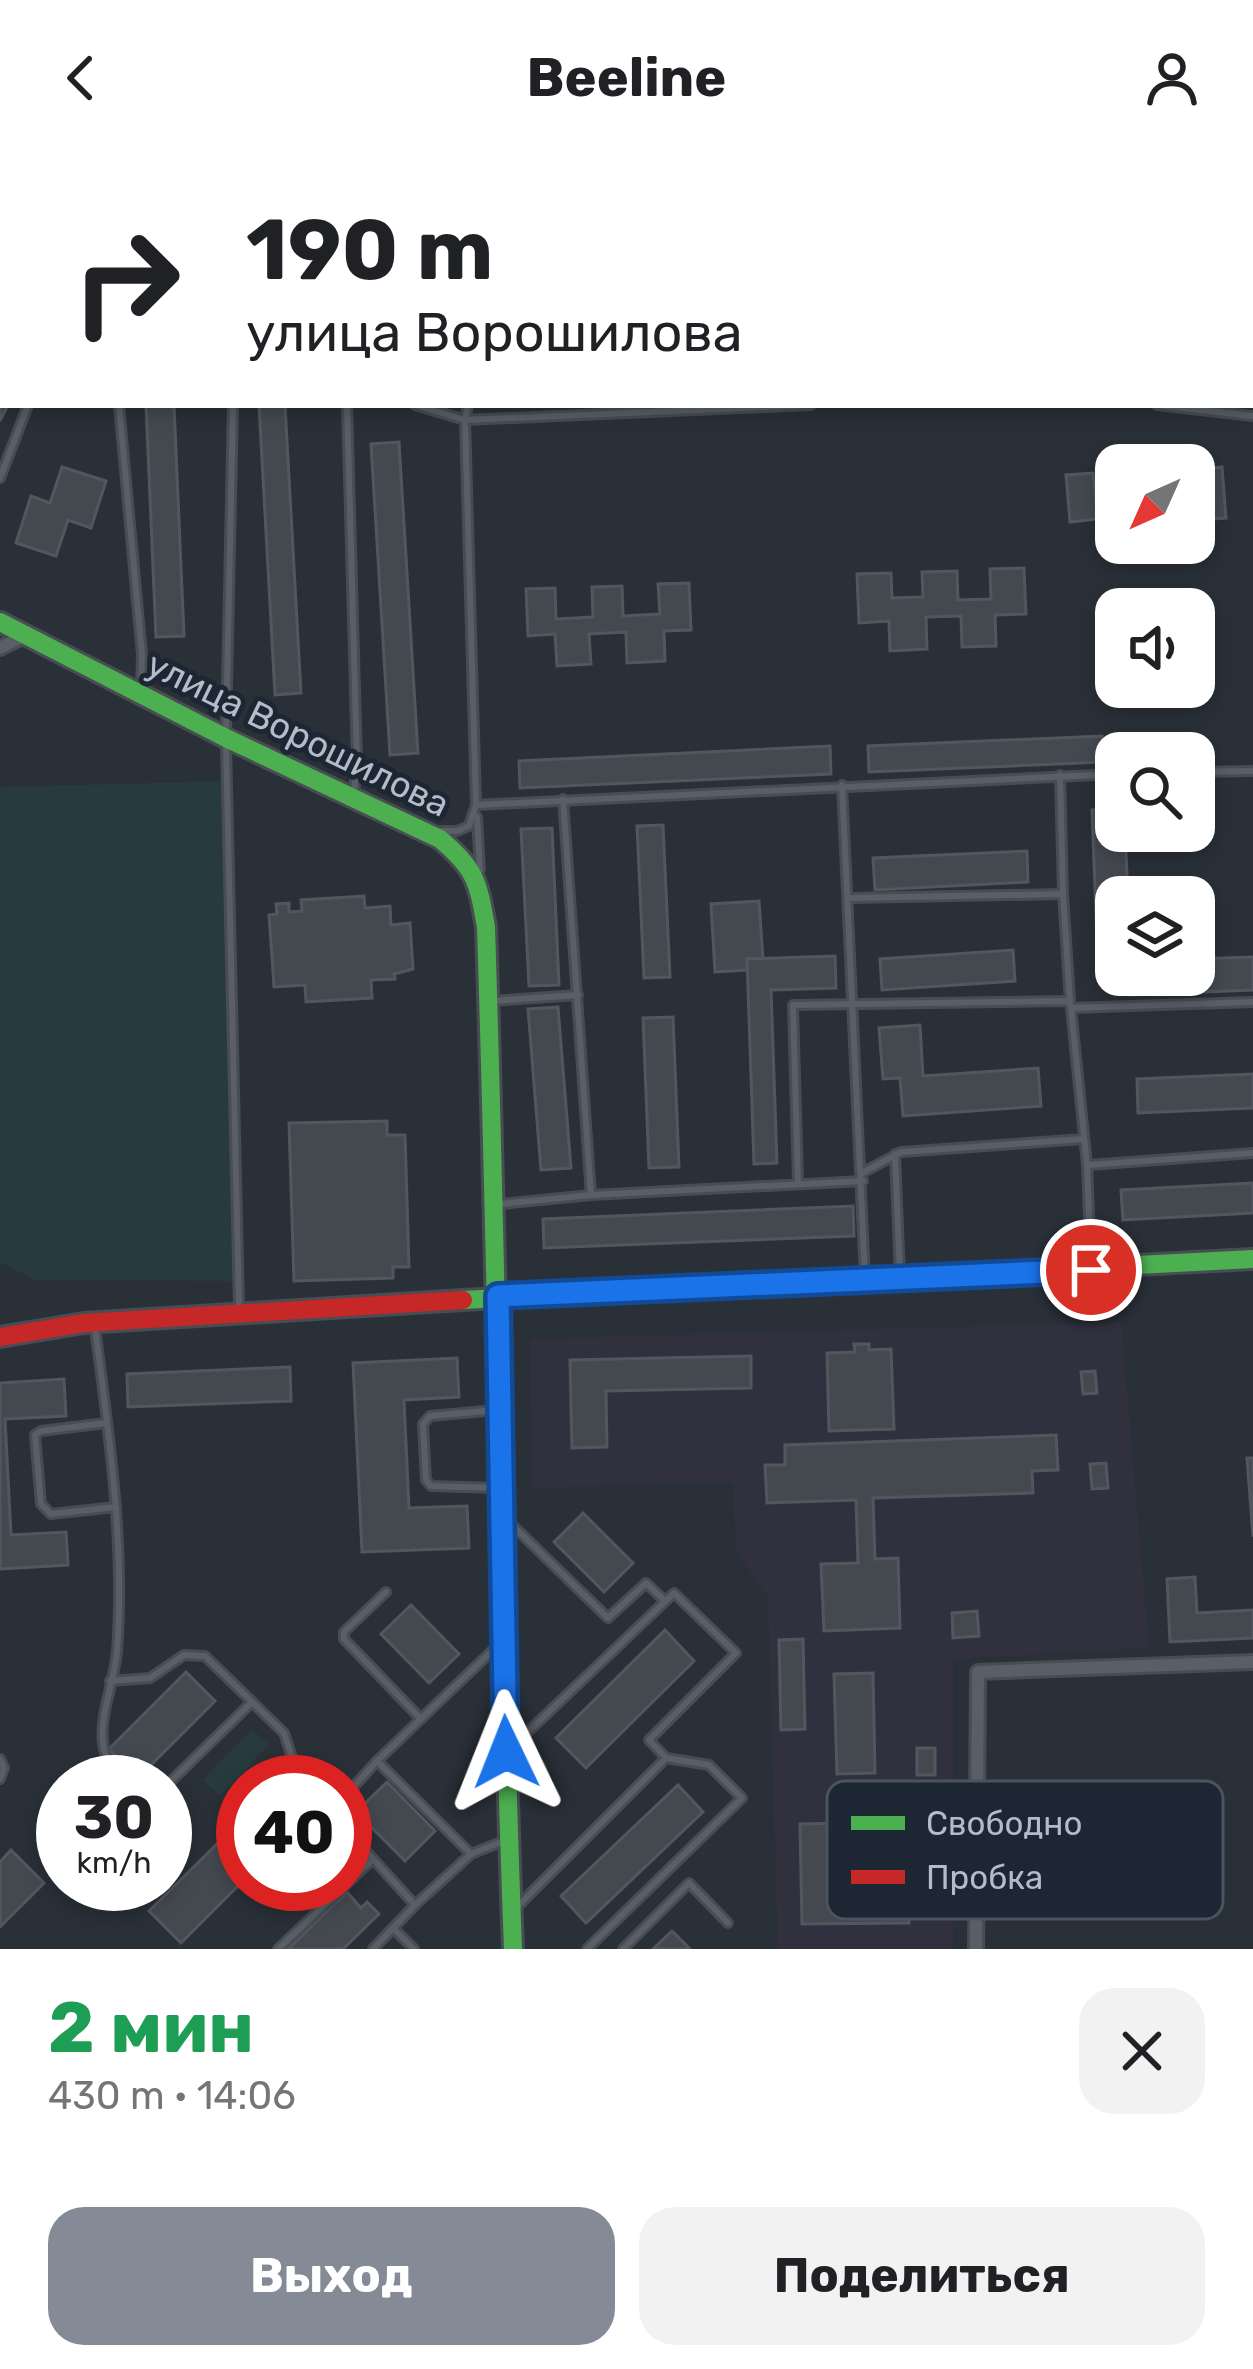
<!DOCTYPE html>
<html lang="ru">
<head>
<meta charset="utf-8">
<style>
  :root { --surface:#fff; --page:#f2f2f2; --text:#202124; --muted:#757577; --accent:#848b96 }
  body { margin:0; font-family:Rubik,sans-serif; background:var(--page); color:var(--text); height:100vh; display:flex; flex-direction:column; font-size:45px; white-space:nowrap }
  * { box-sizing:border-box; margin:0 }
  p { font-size:39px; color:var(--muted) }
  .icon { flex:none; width:66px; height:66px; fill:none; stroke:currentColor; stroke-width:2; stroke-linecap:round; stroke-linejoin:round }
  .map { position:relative; height:1793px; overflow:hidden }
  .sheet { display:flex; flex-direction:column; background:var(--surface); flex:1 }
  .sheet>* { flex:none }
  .guide { position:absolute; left:0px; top:0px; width:1254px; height:252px; box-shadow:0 6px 18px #0003; background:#fff; color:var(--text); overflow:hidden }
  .needle { width:78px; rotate:225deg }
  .controls { position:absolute; left:1095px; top:288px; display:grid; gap:24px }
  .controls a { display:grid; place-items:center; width:120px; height:120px; border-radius:24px; background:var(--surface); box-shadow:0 6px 18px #0003; font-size:60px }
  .speed { position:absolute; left:36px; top:1599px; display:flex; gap:24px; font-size:60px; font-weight:700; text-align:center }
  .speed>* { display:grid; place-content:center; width:156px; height:156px; border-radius:50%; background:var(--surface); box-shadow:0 6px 18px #0003; line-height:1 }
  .speed small { font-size:30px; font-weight:400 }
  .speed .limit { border:18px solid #d22; background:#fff; color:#111 }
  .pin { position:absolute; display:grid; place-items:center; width:102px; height:102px; color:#fff; margin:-51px; border:6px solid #fff; border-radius:50%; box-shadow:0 3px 12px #0007 }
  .me { position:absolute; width:132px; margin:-66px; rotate:358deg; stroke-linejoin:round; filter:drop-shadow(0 0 9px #0008) }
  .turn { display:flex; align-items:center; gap:42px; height:252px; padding:0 48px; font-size:54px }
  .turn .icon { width:156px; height:156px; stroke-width:2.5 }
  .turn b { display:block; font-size:84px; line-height:102px }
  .round { display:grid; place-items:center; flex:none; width:126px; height:126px; border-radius:36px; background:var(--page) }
  .overview { display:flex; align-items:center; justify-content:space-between; height:204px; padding:0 48px }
  h1 { font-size:72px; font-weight:700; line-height:90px; color:#1e9e55 }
  .button { display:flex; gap:24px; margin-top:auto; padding:24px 48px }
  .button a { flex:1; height:138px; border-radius:36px; background:var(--accent); color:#fff; font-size:48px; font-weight:700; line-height:138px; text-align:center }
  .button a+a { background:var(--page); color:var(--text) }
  header { display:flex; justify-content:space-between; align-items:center; height:156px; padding:0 48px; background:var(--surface); font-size:54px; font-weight:700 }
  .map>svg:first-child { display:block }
  .medical { fill:#31303e }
  .green { fill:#273a3e }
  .building { fill:#444950; stroke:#52575f; stroke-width:3 }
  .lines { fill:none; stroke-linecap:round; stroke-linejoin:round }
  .lane-casing { stroke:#484c53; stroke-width:12 }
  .street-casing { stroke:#484c53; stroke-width:18 }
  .fast-casing { stroke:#484c53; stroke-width:24 }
  .jam-casing { stroke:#484c53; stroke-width:24 }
  .lane { stroke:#5a5e66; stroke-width:6 }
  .street { stroke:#5a5e66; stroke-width:12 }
  .fast { stroke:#4caf50; stroke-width:18 }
  .jam { stroke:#c62828; stroke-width:18 }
  .route-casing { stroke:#114b97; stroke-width:30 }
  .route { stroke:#1a73e8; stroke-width:21 }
  .labels { text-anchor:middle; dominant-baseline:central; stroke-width:10; stroke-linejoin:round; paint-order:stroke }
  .street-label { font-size:36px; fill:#b4bcc9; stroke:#1d2633 }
  .key { fill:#1d2633; stroke:#4a5360; stroke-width:3 }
  .key-label { font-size:33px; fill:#b4bcc9 }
</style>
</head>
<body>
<header><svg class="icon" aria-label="back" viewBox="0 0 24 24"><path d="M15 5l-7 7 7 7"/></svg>Beeline<svg class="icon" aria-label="person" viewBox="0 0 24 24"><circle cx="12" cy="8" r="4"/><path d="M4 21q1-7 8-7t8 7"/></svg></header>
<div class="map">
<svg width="1253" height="1793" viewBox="0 0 1253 1793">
  <rect width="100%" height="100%" fill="#2a3038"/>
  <polygon class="medical" points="1121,1166 1149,1492 953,1503 953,1793 778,1793 768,1442 736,1395 733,1326 532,1332 530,1183"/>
  <g class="green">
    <polygon points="231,625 244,1125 36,1124 0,1106 0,631"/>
    <polygon points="252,1573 269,1589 220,1640 203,1624"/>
  </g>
  <g class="building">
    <polygon points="1001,0 1067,0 1073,3 1007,3"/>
    <polygon points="0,73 3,249 8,249 0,265"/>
    <polygon points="146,249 174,249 184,480 156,481"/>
    <polygon points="259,249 285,249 301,537 275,539"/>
    <polygon points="399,286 418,597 390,599 371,288"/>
    <polygon points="62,311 106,325 91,372 68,364 56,400 16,387 31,340 50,347"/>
    <polygon points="1222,311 1226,362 1200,364 1203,390 1168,393 1168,387 1194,387 1194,314"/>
    <polygon points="1093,317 1096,344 1116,342 1116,387 1131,387 1132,392 1100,395 1097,363 1070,366 1066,319"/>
    <polygon points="1024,412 1026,458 995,459 996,490 962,491 961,460 926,461 927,493 890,495 889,465 859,467 857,418 891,417 892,442 923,441 922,416 957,415 958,444 991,443 990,413"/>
    <polygon points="689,427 691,474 664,475 665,505 627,507 626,476 589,478 591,508 557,510 555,478 528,480 526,433 555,432 556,463 593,461 592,431 622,430 623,460 660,458 658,428"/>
    <polygon points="1102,580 1103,606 869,616 868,590"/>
    <polygon points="830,590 831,618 520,632 519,605"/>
    <polygon points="1116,653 1116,675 1125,675 1128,741 1116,741 1116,810 1098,811 1092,654"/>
    <polygon points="663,669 670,821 644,822 637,670"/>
    <polygon points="552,672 559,829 529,830 521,673"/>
    <polygon points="1027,695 1028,726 875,734 873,702"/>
    <polygon points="364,740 365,752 390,750 391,769 410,767 413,813 394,818 395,823 371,824 372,842 306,846 305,829 274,831 269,759 277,758 276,748 289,747 289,756 302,755 301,744"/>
    <polygon points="759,745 763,803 747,803 747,814 715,816 711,748"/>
    <polygon points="1013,794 1015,825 882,834 880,803"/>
    <polygon points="835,800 836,832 771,834 777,1007 754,1008 747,803"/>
    <polygon points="1253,801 1253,834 1131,839 1131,819 1194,819 1194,803"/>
    <polygon points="558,851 571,1012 541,1014 528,853"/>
    <polygon points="673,861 679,1011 649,1012 643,862"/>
    <polygon points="920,869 923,920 1038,912 1041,950 903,960 900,922 883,923 879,872"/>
    <polygon points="1253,918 1253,952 1138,957 1137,923"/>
    <polygon points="387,965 387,979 405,979 409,1111 393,1111 393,1122 294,1125 289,967"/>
    <polygon points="1253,1027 1253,1057 1123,1064 1121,1034"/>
    <polygon points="853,1050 854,1080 544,1092 543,1063"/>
    <polygon points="854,1188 869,1188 869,1194 891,1193 894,1273 829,1275 827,1197 855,1196"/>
    <polygon points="751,1200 751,1232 606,1235 607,1291 572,1292 570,1204"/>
    <polygon points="457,1202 459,1241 404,1244 409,1352 467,1350 469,1392 362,1396 353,1207"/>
    <polygon points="290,1211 291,1245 128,1251 127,1218"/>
    <polygon points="1095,1215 1097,1237 1083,1238 1081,1216"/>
    <polygon points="64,1223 66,1260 5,1263 11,1379 66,1376 68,1409 0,1413 0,1227"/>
    <polygon points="1056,1279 1058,1314 1032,1315 1033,1337 873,1342 875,1403 898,1402 900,1472 824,1475 821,1408 858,1407 856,1344 767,1347 765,1309 785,1309 785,1289"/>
    <polygon points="1247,1302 1253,1302 1253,1381"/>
    <polygon points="1106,1307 1108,1332 1092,1333 1090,1308"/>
    <polygon points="583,1357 633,1407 604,1436 554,1386"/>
    <polygon points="1195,1421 1197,1457 1253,1454 1253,1482 1170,1486 1167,1423"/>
    <polygon points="411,1449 459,1498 429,1527 381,1478"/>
    <polygon points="977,1455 979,1480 953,1482 952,1457"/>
    <polygon points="665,1474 694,1505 586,1612 556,1582"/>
    <polygon points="803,1483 805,1573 781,1574 779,1484"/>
    <polygon points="186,1516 215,1545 138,1622 109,1593"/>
    <polygon points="873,1517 875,1617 837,1618 834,1518"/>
    <rect x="917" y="1592" width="18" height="27"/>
    <polygon points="387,1626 435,1675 405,1705 356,1656"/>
    <polygon points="678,1629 703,1656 586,1767 561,1740"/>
    <polygon points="891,1666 892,1683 861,1683 861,1711 908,1711 909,1767 802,1768 800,1668"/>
    <polygon points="228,1677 243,1692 243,1725 181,1787 149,1755"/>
    <polygon points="11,1694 44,1727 0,1771 0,1706"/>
    <polygon points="347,1736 361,1752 367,1746 379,1758 343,1793 288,1793"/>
    <polygon points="672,1775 690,1793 653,1793"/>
  </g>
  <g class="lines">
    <defs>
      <g id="lane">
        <polyline points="478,0 478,3"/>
        <polyline points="590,0 590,3"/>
        <polyline points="674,0 674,3"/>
        <polyline points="875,0 875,3"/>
        <polyline points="976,0 981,3"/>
        <polyline points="1168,0 1174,3"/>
        <polyline points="1251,26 1253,26"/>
        <polyline points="1251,189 1253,203"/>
        <polyline points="119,249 142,499 141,535"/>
        <polyline points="347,249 357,606 354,636"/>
        <polyline points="415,249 465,264 476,648"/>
        <polyline points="468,249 465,264 811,249"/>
        <polyline points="1157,249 1253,260"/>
        <polyline points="0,322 28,249"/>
        <polyline points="226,575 233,249"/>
        <polyline points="226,589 239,1151"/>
        <polyline points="1194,616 1253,615"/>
        <polyline points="1060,619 1063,738"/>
        <polyline points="842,629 865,1122"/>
        <polyline points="563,643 591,1039"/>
        <polyline points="477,661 480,714"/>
        <polyline points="441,675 457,675 469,670 476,649 1116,618"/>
        <polyline points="850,742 1063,738 1070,845"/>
        <polyline points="491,845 578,839"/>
        <polyline points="1071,852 1087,1009 1091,1110"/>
        <polyline points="895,998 900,1120"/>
        <polyline points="1089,1009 1253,997"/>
        <polyline points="862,1017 901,996 1084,983"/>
        <polyline points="798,1026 793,849 1070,845 1071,852 1253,846"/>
        <polyline points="501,1048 591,1039 863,1025"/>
        <path d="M95,1172C109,1278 125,1388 117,1495C113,1542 83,1587 123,1626"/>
        <polyline points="496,1254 430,1260 423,1268 426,1324 431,1330 497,1332"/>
        <polyline points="106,1267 41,1275 35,1279 41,1348 51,1358 116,1351"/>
        <polyline points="507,1364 608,1462 646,1427 665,1445"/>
        <polyline points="386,1436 344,1476 344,1483 420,1562"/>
        <polyline points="110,1525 150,1522 184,1499 205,1500 284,1577 300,1626"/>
        <polyline points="512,1591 674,1437 736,1497 649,1584 666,1602"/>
        <polyline points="0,1603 4,1612 0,1623"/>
        <polyline points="377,1605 496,1491"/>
        <polyline points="165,1631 252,1546"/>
        <polyline points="345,1640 377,1605 471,1698"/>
        <polyline points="345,1672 415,1749 471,1698 506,1684"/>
        <polyline points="516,1752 666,1602 709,1609 742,1642 587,1793"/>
        <polyline points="393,1772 414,1793"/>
        <polyline points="278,1793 371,1705"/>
        <polyline points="373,1793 415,1749"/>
        <polyline points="623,1793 689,1727 728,1767"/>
      </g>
      <g id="street">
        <polyline points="0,492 26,479"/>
        <polyline points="976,1793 978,1516 1253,1506"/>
      </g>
      <g id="fast">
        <path d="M0,466L226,582L440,683C476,713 478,726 486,771C497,1112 500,1452 513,1793"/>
        <polyline points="463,1144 1253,1103"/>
      </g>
      <polyline id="jam" points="0,1181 84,1167 463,1144"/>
    </defs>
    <use href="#lane" class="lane-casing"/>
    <use href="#street" class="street-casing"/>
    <use href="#fast" class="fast-casing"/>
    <use href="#jam" class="jam-casing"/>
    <use href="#lane" class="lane"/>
    <use href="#street" class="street"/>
    <use href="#fast" class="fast"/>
    <use href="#jam" class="jam"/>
  </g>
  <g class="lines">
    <defs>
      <polyline id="route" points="506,1596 498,1140 1091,1114"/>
    </defs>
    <use href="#route" class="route-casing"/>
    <use href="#route" class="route"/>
  </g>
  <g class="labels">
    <g class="street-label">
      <text transform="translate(298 578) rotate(26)">улица Ворошилова</text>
    </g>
  </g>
  <rect x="827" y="1625" width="396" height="138" rx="18" class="key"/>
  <rect x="851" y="1660" width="54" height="14" fill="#4caf50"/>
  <rect x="851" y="1714" width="54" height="14" fill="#c62828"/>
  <g class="key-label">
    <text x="926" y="1679">Свободно</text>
    <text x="926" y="1733">Пробка</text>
  </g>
</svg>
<div class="controls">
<a><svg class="needle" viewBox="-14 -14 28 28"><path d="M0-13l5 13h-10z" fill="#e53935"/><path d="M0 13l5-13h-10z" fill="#757577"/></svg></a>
<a><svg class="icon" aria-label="sound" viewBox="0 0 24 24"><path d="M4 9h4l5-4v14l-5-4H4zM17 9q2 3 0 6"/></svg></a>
<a><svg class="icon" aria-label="search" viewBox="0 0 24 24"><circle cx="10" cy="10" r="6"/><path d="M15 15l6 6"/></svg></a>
<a><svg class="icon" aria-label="layers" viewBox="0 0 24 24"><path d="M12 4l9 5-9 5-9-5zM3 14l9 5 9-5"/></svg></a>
</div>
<div class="speed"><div>30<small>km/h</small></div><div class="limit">40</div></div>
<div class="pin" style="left:1091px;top:1114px;background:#d93025"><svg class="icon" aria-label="arrive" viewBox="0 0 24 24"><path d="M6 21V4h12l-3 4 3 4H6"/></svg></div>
<svg class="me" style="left:506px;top:1596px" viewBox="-20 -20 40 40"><path d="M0-17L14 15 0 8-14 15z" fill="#1a73e8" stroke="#fff" stroke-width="4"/></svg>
<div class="guide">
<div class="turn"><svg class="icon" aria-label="right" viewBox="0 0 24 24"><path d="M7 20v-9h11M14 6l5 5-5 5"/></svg><div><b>190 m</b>улица Ворошилова</div></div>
</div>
</div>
<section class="sheet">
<div class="overview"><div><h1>2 мин</h1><p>430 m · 14:06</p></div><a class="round"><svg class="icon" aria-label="close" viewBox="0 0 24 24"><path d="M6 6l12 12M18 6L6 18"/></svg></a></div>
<div class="button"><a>Выход</a><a>Поделиться</a></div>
</section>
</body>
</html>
